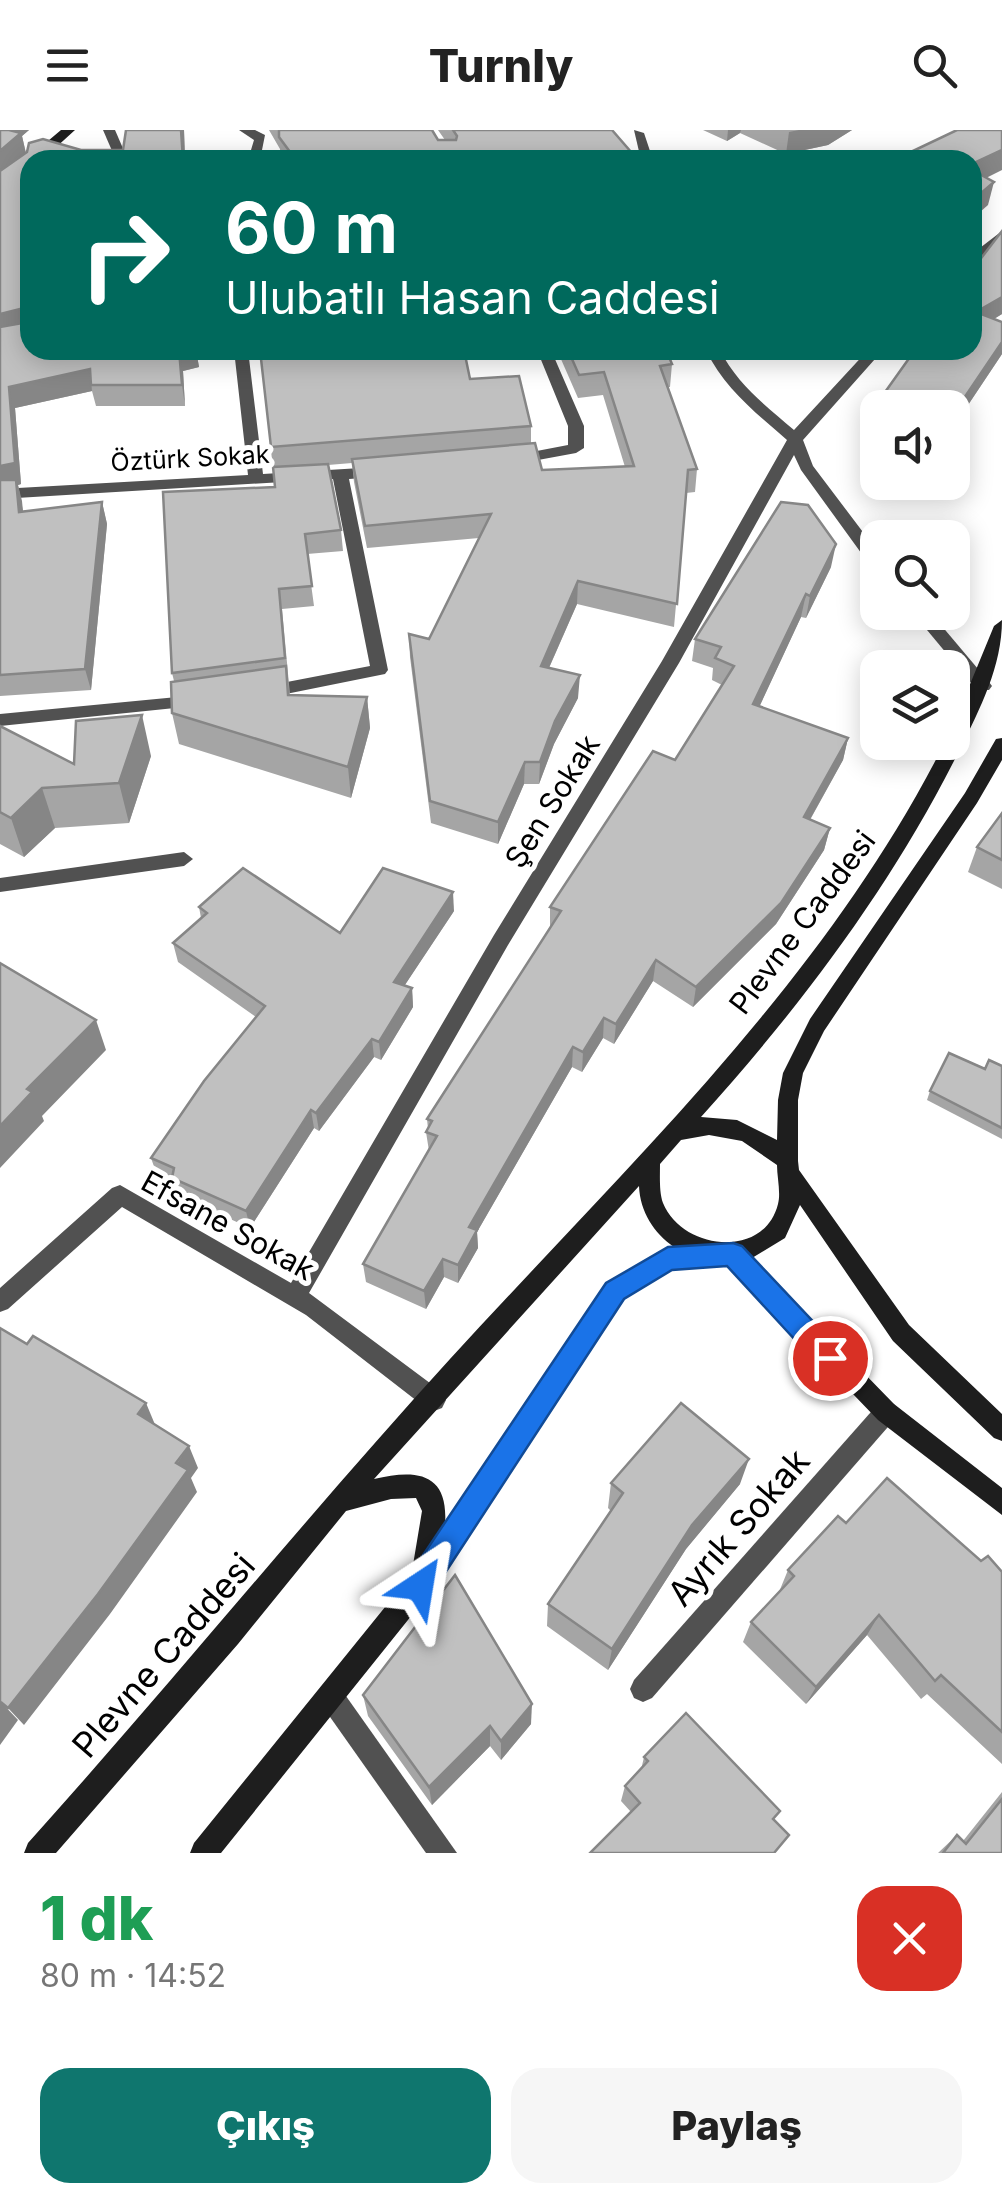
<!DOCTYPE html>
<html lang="tr">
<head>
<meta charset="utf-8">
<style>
  :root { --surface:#fff; --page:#f6f6f6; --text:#222; --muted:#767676; --accent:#0f766e }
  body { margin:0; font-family:Inter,sans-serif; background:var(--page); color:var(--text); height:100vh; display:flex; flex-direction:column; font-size:38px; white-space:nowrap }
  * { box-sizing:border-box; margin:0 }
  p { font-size:32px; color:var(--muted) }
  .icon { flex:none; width:55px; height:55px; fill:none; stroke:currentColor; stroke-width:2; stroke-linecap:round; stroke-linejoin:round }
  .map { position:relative; height:1723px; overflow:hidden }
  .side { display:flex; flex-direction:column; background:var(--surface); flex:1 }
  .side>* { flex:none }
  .hud { position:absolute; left:20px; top:20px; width:962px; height:210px; border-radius:30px; box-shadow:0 5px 25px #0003; background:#00695c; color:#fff; overflow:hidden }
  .controls { position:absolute; left:860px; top:260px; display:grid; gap:20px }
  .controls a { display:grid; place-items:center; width:110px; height:110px; border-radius:20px; background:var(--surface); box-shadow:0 5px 25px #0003; font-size:50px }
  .pin { position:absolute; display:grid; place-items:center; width:85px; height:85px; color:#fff; margin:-42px; border:5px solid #fff; border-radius:50%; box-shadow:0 2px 10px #0007 }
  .me { position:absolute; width:110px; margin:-55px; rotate:33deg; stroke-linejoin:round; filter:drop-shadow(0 0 8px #0008) }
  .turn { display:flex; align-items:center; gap:35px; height:210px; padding:0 40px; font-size:45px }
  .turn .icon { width:130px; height:130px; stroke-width:2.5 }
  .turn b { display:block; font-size:70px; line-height:85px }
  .round { display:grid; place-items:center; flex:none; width:105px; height:105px; border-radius:30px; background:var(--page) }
  .headline { display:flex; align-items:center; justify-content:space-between; height:170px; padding:0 40px }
  h1 { font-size:60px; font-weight:800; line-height:75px; color:#1e9e55 }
  .cta { display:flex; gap:20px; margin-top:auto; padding:20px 40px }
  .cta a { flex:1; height:115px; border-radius:30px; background:var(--accent); color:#fff; font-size:40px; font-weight:800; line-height:115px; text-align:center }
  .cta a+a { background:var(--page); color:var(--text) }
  header { display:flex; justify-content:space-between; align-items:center; height:130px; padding:0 40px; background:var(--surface); font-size:45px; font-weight:800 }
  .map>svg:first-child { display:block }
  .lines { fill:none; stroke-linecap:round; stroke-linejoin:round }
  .street { fill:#515151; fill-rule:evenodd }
  .secondary { fill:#1e1e1e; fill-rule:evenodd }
  .wall { fill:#a5a5a5 }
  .shaded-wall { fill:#868686 }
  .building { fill:#c0c0c0; stroke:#868686; stroke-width:2.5 }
  .route { fill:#1a73e8; stroke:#114b97; stroke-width:2.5 }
  .labels { text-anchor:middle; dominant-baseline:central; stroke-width:10; stroke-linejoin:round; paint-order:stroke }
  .far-street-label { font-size:25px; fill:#000; stroke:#fff }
  .street-label { font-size:30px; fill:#000; stroke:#fff }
  .near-street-label { font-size:35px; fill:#000; stroke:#fff }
</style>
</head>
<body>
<header><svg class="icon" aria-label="menu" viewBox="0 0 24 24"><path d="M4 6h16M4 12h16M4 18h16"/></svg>Turnly<svg class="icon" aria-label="search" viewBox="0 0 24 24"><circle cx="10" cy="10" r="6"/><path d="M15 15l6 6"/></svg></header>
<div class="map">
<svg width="1002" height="1723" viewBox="0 0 1002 1723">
  <rect width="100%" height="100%" fill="#fff"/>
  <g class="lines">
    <g class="street">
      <polygon points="103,0 115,0 128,30 116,30"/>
      <polygon points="239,0 255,0 265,5 260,30 248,30 254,10"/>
      <polygon points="634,0 644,3 653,30 641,30"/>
      <polygon points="1002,101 1002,112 972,136 972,124"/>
      <polygon points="234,220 248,220 263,344 377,337 385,342 377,347 349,349 388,540 385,544 261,569 252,563 261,557 370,536 333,349 0,369 0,359 248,345"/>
      <polygon points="537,220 551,220 584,296 584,318 576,323 511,335 506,333 506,327 568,315 568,296"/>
      <path d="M706,220H720C737,254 766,276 794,300L868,220H883L803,310L813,336L878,422V439L872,438L801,340L794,325L679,533L508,815L309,1163L442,1262L446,1270L442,1278L434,1281L426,1278L306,1185L122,1077L8,1179L0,1182V1158L112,1058L120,1055L291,1153L494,805L662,531L787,310C756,283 724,258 706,220Z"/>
      <polygon points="912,482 930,482 989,552 992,556 989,560 977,560"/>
      <polygon points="198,565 204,567 207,571 204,575 0,596 0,584"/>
      <polygon points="184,722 193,729 184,736 0,762 0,748"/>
      <polygon points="886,1271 894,1274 898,1282 894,1290 652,1568 643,1572 634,1568 630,1559 634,1550 878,1274"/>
      <polygon points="332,1555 341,1559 457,1723 426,1723 323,1577 319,1568 323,1559"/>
    </g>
    <g class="secondary">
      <polygon points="61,0 75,0 42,30 30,30 29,33 29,27"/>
      <path d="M1002,490C1002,536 980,579 960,619C893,754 802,875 701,987L737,990L777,1010L778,970L783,943L810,889L965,663L996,609L1002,608V630L977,673L824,901L803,943L798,970V1031L799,1040L909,1195L1002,1284V1311L994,1308L893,1211L800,1075L785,1108L752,1128L894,1274L1002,1358V1385L878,1290L727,1133C678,1131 663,1143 623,1168L428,1465L221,1723H190L194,1713L415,1440L413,1435L422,1381L416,1368L391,1369L346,1381L238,1514L56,1723H24L28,1713C171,1554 306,1387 450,1229C628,1034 825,851 945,612H952V598L994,496ZM709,1005L742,1011L777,1035C777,1047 781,1063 778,1074C764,1130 682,1120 663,1073C659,1062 660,1046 660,1034L681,1010ZM639,1056C640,1082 654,1103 674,1117L660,1121L607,1154L445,1395C449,1342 416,1339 374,1349Z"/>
    </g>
  </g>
  <g class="wall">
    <polygon points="0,0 29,0 22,6 26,23 81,20 123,20 126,0 184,0 185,30 30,30 30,220 196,220 199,237 183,241 185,276 96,276 92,261 15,278 21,354 18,355 23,381 102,372 107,394 91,560 0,566"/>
    <polygon points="269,0 432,0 438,10 445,10 438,0 612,0 638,30 281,30 280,19"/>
    <polygon points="703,0 852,0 828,15 786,24 740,3 727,11"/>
    <polygon points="1002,101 1002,184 994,189 1002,192 1002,224 952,299 952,278 878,278 878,294 874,293 878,272"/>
    <polygon points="260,220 470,249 531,296 531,314 542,340 625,337 603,265 578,268 557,220 666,220 672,234 670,257 668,257 697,339 695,362 686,363 674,497 577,474 549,538 578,568 554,614 539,654 524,654 498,714 431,693 410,527 409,504 429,509 479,408 367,418 354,352 352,333 328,335 341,400 343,421 307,424 314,476 282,479 290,565 367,567 370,598 351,668 179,614 172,583 174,551 172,543 275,357"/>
    <polygon points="831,437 806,488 801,487 759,577 848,608 843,630 810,690 830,698 824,720 776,794 693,877 653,851 614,914 603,908 582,942 572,937 477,1102 478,1118 458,1153 444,1147 426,1179 366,1152 363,1134 429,1021 426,1002 428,999 427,989 550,798 550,777 675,630 722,555 712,550 713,538 692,531 695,509"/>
    <polygon points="0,596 74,634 151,626 129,693 55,698 24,727 0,714"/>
    <polygon points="1002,683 1002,759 968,742 977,717"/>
    <polygon points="199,777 340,803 454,781 404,856 412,858 413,877 381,930 374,927 319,1001 314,998 250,1098 177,1065 173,1053 157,1045 151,1028 256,887 178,832 173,813 201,788"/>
    <polygon points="1002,936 1002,1009 927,970 930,961 985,939"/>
    <polygon points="611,1353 740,1354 686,1419 608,1540 547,1496 548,1474 611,1381 608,1378"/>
    <polygon points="846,1393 981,1431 1002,1442 1002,1634 927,1564 921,1569 867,1505 806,1574 743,1512 751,1492 779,1462 788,1440"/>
    <polygon points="363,1565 531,1594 501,1630 490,1616 432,1675 368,1586"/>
    <polygon points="644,1627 780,1681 631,1682 621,1671 625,1656 641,1640"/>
    <polygon points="1002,1662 1002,1723 938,1723 957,1705 963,1711"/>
  </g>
  <g class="shaded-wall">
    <polygon points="2,0 29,0 22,6 26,24 0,46 0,21"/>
    <polygon points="181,0 184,0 185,30 183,30"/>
    <polygon points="728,0 741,0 740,3 727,11"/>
    <polygon points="799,0 852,0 828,15 786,24 789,2"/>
    <polygon points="1002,20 1002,40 972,55 972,34"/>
    <polygon points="994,52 988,75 972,89 972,71"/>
    <polygon points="1002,167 1002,184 972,202 976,182"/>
    <polygon points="24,178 29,199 0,207 0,184"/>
    <polygon points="1002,212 1002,224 952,299 952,286"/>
    <polygon points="179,220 196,220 199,237 183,241 185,276 182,255"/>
    <polygon points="90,239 92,261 15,278 21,354 18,355 22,371 25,403 0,358 0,336 9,257"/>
    <polygon points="102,372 107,394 91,560 85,539"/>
    <polygon points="836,414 831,437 806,488 810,466"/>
    <polygon points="578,451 577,474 540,558 541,536"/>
    <polygon points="806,464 801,487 750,597 753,574"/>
    <polygon points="580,545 578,568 554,614 539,654 540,632 555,591"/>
    <polygon points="367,567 370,598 351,668 348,637"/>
    <polygon points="142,585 151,626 129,693 119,653"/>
    <polygon points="848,608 843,630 799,709 804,687"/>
    <polygon points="525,632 524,654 498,714 498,692"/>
    <polygon points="42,658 55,698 24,727 11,688"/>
    <polygon points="830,698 824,720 776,794 693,877 696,857"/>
    <polygon points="453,762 454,781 395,870 394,852"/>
    <polygon points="656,830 653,851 614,914 616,894"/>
    <polygon points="412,858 413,877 381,930 379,912"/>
    <polygon points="604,888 603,908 582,942 583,922"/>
    <polygon points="96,890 106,920 42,986 44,991 0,1038 0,996 27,959"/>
    <polygon points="372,909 374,927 319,1001 316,983"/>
    <polygon points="573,917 572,937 477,1102 478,1118 458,1153 458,1135 469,1097"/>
    <polygon points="311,980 314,998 250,1098 246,1081"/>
    <polygon points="443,1129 444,1147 426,1179 424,1161"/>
    <polygon points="146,1273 156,1297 138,1284"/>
    <polygon points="189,1316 198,1338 191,1348 197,1362 110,1484 24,1595 8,1578"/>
    <polygon points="749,1329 740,1354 686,1419 608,1540 612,1519 692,1395"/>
    <polygon points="879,1485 867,1505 806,1574 816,1557"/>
    <polygon points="2,1573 18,1590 0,1615 0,1577"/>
    <polygon points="532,1574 531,1594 501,1630 501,1611"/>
    <polygon points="490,1596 490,1616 432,1675 429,1657"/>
  </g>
  <g class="building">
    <polygon points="0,0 9,0 21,3 0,21"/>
    <polygon points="126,0 181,0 183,30 30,30 30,220 179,220 182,255 91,255 90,239 9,257 15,333 0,336 0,197 28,192 24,178 0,184 0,41 27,22 29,13 43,9 81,20 123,20"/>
    <polygon points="279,0 432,0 438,10 456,10 457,6 453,0 612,0 638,30 296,30 279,7"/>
    <polygon points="957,0 1002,0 1002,20 972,34 972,30 894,30"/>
    <polygon points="972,40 994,52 972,71"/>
    <polygon points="1002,101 1002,167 976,182 1002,192 1002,212 952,286 952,278 891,278 878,272 915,220 972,220 972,140"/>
    <polygon points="260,220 464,220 470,249 519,246 531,296 271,317"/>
    <polygon points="568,220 666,220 672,234 660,236 697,339 688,340 677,474 578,451 541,536 580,545 555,591 540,632 525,632 498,692 430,671 409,504 429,509 491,384 365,396 352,329 535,313 542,340 634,336 604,242 579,245"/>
    <polygon points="328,334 341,400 305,404 312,456 279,459 285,528 172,543 163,362 275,357 273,337"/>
    <polygon points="0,350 16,350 19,382 102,372 85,539 0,545"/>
    <polygon points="781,372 808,375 836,414 810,466 806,464 753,574 848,608 804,687 830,698 781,773 696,857 656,830 616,894 604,888 583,922 573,917 469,1097 477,1100 458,1135 443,1129 424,1161 363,1134 437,1006 426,1002 432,991 427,989 561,781 550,777 653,621 675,630 734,536 715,528 721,517 695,509"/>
    <polygon points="286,536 288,565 367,567 348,637 172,583 171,552"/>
    <polygon points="142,585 119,653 42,658 11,688 0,682 0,596 74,634 76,591"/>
    <polygon points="1002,683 1002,730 977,717"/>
    <polygon points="243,738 340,803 383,738 453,762 394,852 412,858 379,912 372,909 316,983 311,980 246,1081 172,1048 174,1038 151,1028 204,951 265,876 173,813 207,783 199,777"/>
    <polygon points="0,833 96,890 27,959 32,962 0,996"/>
    <polygon points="949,923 985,939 989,930 1002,936 1002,998 930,961"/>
    <polygon points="0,1198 27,1214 33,1206 146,1273 138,1284 189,1316 176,1333 188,1340 98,1464 8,1578 2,1573 0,1577"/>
    <polygon points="681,1273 749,1329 692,1395 612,1519 548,1474 623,1363 611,1353"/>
    <polygon points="887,1348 981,1431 988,1426 1002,1442 1002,1602 941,1545 935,1551 879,1485 816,1557 751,1492 794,1446 788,1440 838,1386 846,1393"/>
    <polygon points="455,1445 532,1574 501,1611 490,1596 429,1657 363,1565"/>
    <polygon points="686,1583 780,1681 773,1689 789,1705 774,1723 590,1723 640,1673 625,1656 648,1631 644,1627"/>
    <polygon points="1002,1669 1002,1723 943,1723 957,1705 966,1714"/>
  </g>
  <polygon class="route" points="733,1113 742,1116 839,1219 843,1228 839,1237 830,1240 820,1237 727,1136 672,1140 624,1169 430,1466 420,1470 409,1466 405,1456 409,1446 606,1153 668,1117"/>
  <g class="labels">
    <g class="far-street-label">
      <text transform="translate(190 328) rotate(-3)">Öztürk Sokak</text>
    </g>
    <g class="street-label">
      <text transform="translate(552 671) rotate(-58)">Şen Sokak</text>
      <text transform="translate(802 792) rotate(-53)">Plevne Caddesi</text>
      <text transform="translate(228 1095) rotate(29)">Efsane Sokak</text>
    </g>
    <g class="near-street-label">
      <text transform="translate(738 1397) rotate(-49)">Ayrık Sokak</text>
      <text transform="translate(163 1525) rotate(-49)">Plevne Caddesi</text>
    </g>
  </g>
</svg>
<div class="controls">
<a><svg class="icon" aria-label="sound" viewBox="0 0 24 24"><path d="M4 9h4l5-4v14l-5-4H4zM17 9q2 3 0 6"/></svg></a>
<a><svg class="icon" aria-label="search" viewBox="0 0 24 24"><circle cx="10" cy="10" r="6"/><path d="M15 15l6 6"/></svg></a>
<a><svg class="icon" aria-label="layers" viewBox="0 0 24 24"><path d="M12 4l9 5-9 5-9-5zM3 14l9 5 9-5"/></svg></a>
</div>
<div class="pin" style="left:830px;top:1228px;background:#d93025"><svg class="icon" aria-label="arrive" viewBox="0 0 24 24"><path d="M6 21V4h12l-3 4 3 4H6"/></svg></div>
<svg class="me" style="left:420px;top:1456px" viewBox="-20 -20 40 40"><path d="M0-17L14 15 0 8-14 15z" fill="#1a73e8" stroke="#fff" stroke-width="4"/></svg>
<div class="hud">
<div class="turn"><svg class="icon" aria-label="right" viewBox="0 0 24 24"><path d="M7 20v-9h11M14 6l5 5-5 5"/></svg><div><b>60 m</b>Ulubatlı Hasan Caddesi</div></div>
</div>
</div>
<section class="side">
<div class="headline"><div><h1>1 dk</h1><p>80 m · 14:52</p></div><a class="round" style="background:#d93025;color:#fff"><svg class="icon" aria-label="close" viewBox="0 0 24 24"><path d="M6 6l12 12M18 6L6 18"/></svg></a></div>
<div class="cta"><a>Çıkış</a><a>Paylaş</a></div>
</section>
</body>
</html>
